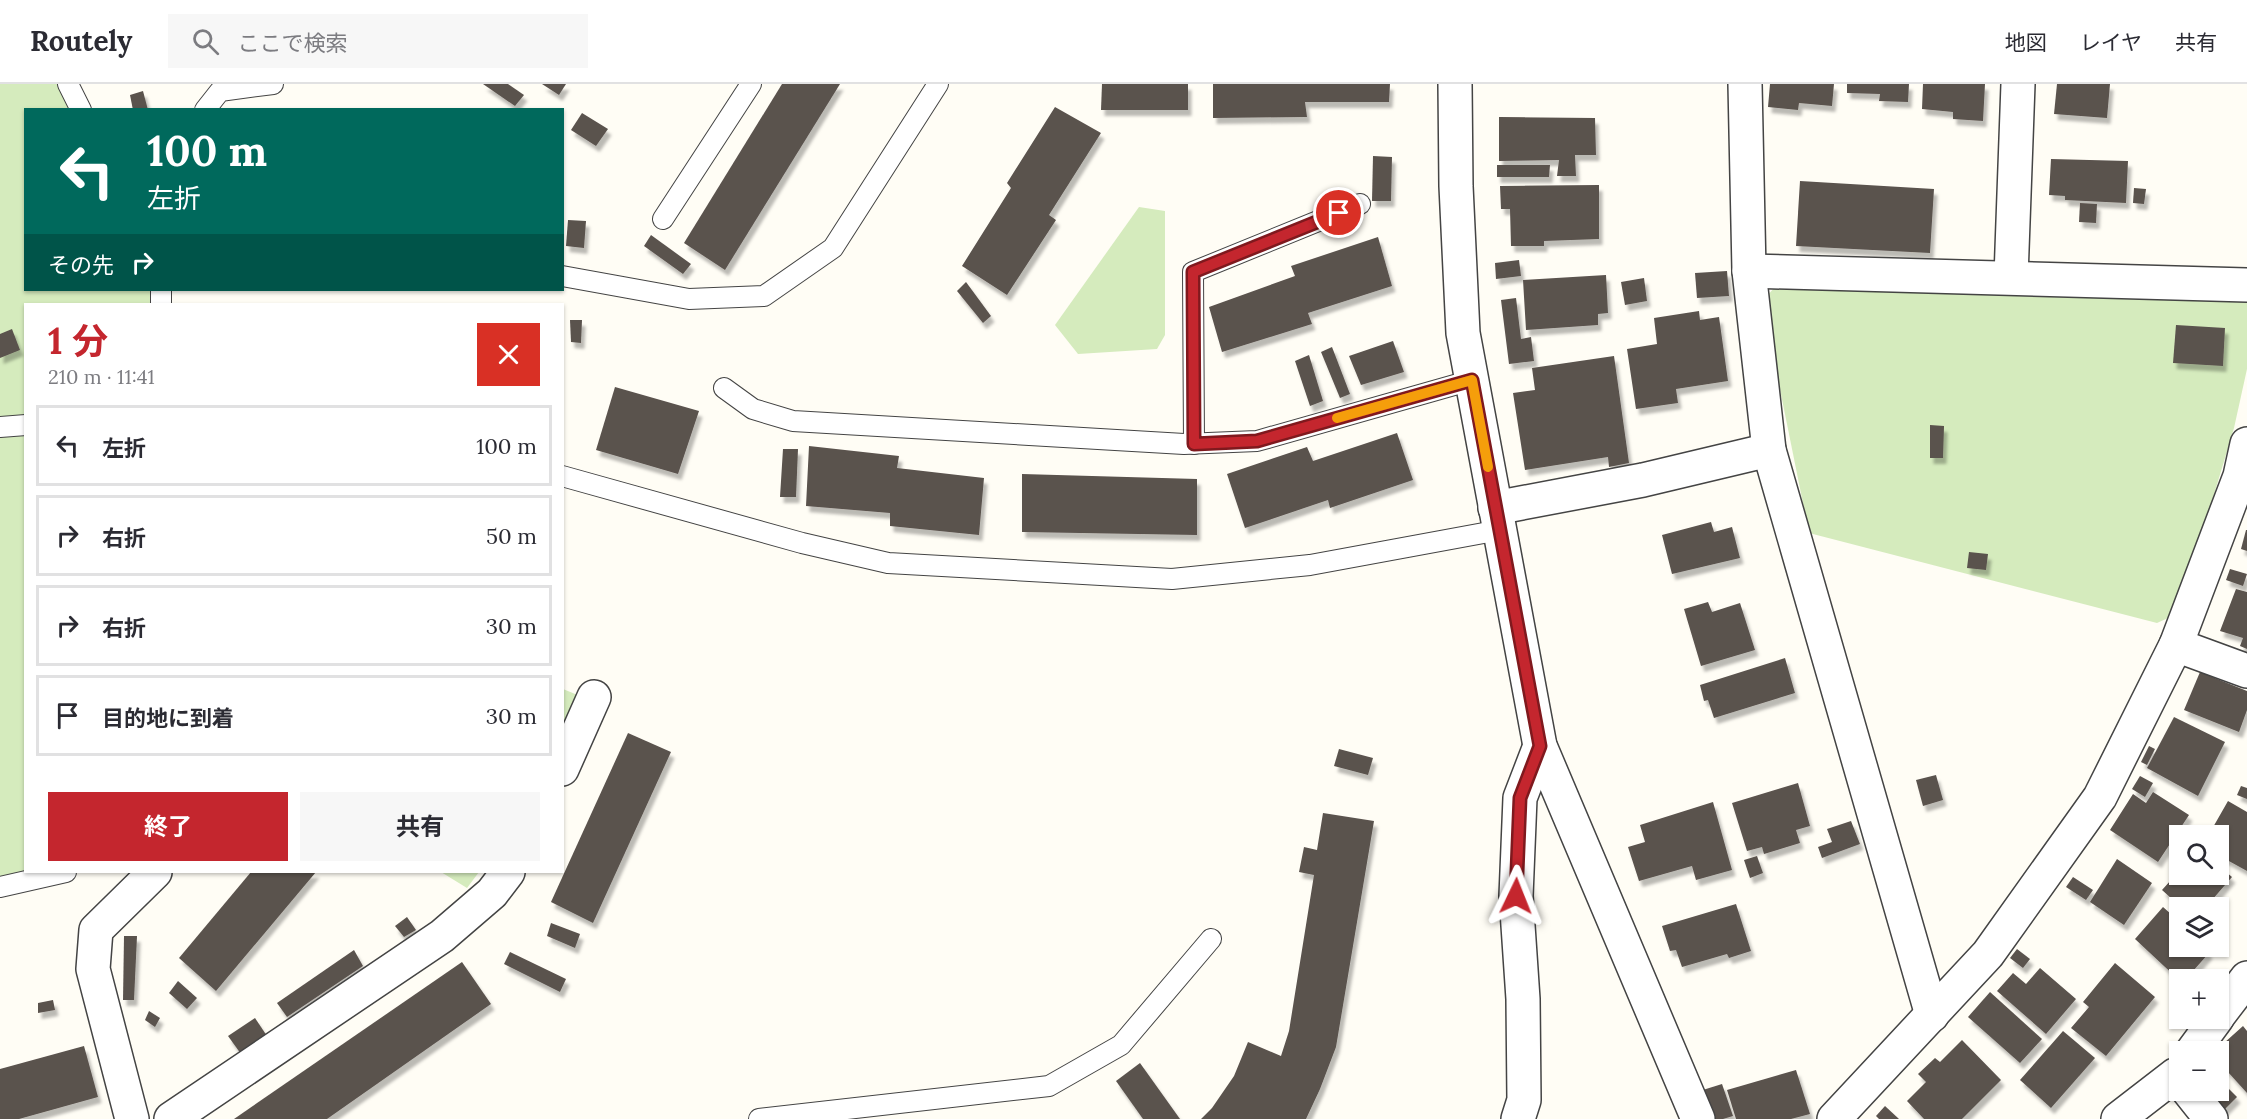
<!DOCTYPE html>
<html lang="ja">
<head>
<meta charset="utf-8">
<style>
  :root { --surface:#fff; --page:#f7f7f7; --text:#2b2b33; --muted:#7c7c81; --line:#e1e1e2; --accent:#c4262e }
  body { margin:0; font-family:Lora,"Noto Sans JP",serif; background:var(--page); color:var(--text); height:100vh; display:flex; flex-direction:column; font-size:22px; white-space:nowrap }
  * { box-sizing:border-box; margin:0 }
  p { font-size:20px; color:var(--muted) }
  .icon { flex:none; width:33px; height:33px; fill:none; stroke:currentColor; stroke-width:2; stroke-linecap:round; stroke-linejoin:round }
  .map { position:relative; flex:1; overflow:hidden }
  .details { position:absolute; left:24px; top:219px; width:540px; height:570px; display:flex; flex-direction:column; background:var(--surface); border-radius:0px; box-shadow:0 2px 4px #0004 }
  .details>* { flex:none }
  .banner { position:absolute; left:24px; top:24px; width:540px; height:183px; border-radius:0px; box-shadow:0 2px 4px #0004; background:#00695c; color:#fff; overflow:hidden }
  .tools { position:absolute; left:2169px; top:741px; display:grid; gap:12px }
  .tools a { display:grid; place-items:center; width:60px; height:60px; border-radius:0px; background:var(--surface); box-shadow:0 2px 4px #0004; font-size:30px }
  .pin { position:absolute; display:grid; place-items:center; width:51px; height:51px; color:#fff; margin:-26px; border:3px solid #fff; border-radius:50%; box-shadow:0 2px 6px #0007 }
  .me { position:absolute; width:66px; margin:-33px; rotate:2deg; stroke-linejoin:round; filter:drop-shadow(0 0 4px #0008) }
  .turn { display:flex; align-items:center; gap:21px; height:126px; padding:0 24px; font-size:27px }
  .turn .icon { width:78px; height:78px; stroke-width:2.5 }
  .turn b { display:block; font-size:42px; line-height:51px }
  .then { display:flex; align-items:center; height:57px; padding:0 24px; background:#0003; gap:12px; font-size:22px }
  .round { display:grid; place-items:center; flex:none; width:63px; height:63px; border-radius:0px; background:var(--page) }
  .overview { display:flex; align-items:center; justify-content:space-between; height:102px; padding:0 24px }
  h1 { font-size:36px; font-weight:700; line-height:45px; color:var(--accent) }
  .action { display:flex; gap:12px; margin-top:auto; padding:12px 24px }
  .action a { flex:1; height:69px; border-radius:0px; background:var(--accent); color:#fff; font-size:24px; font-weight:700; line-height:69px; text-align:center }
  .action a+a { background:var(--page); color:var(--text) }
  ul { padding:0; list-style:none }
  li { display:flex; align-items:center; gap:18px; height:81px; margin:0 12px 9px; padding:0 12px; border:3px solid var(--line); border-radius:0px }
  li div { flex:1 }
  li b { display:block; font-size:22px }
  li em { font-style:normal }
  header { display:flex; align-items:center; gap:36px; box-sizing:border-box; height:84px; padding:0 30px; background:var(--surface); border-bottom:2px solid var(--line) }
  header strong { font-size:28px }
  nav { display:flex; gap:33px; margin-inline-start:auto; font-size:21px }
  .search { width:420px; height:54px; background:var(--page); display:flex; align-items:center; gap:15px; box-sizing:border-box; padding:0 21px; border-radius:0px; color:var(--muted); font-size:22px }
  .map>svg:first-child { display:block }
  .green { fill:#d5ebbd }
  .building { fill:#5a524d; filter:url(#shadow) }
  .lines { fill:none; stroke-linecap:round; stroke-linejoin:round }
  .lane-casing { stroke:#444; stroke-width:22 }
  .street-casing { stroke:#444; stroke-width:36 }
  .lane { stroke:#fff; stroke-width:20 }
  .street { stroke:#fff; stroke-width:33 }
  .route-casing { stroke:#7f191e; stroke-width:15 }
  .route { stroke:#c4262e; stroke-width:10 }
  .slow { stroke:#f59e0b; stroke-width:10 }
</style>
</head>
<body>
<header>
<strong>Routely</strong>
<div class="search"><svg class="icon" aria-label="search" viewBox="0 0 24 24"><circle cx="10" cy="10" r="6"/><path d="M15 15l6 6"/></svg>ここで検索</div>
<nav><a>地図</a><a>レイヤ</a><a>共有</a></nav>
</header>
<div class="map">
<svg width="2247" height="1035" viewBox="0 0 2247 1035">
  <defs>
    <filter id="shadow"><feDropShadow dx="3.5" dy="6" stdDeviation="1.5" flood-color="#0004"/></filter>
  </defs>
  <rect width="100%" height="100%" fill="#fffdf5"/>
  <g class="green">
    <polygon points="0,0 57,0 72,25 26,26 26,206 153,206 153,220 26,220 25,334 0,336"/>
    <polygon points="1139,123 1165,127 1165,251 1157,265 1078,270 1055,241"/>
    <polygon points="1776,202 2247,218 2247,285 2234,344 2197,467 2168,534 2157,539 1809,449 1766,236 1766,213"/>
    <polygon points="25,350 26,788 0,793 0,352"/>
    <polygon points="563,605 580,612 563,644"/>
    <polygon points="441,788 479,788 467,804"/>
  </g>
  <g class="building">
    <polygon points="483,0 508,0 524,11 515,22"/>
    <polygon points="542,0 566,0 559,11"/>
    <polygon points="782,0 840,0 725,186 684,159"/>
    <polygon points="1102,0 1188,0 1188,26 1101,26"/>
    <polygon points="1213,0 1390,0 1389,18 1305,18 1307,33 1213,34"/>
    <polygon points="1770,0 1834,0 1832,22 1799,19 1798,26 1768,23"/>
    <polygon points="1847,0 1909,0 1908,18 1879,17 1880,10 1847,9"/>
    <polygon points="1923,0 1985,0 1983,37 1953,35 1953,28 1922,25"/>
    <polygon points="2057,0 2110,0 2107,34 2054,30"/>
    <polygon points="143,7 148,26 133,26 130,11"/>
    <polygon points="1055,23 1101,49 1049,131 1056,136 1007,211 962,182 1011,104 1007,99"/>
    <polygon points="582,29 608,45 596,62 571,46"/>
    <polygon points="1499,33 1595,34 1596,71 1575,71 1576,92 1557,92 1559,76 1499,77"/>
    <polygon points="1373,72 1392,73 1391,117 1372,117"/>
    <polygon points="2051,75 2128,77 2126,119 2065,116 2065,112 2049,111"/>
    <polygon points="1497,81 1550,81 1549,93 1497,93"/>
    <polygon points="1800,97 1934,105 1930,169 1796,162"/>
    <polygon points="1599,101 1599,155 1544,157 1544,162 1511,162 1510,125 1501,125 1500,102"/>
    <polygon points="2134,104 2146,105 2144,120 2133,119"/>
    <polygon points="2080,119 2097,120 2096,139 2079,138"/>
    <polygon points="568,136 586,137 584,164 566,162"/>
    <polygon points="651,151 691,180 683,190 644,162"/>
    <polygon points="1378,153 1392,202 1308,229 1312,240 1222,268 1209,223 1295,192 1291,182"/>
    <polygon points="1519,176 1521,192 1496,195 1495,179"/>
    <polygon points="1727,187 1729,212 1697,214 1695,189"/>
    <polygon points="1606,191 1608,229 1598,230 1598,241 1526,246 1523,196"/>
    <polygon points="1644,194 1647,217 1625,221 1621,198"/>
    <polygon points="966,198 991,232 983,239 957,207"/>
    <polygon points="1516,214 1521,255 1531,253 1534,277 1509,280 1501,216"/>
    <polygon points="1699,227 1700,236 1719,233 1728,297 1676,305 1678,319 1636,325 1627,265 1657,260 1654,234"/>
    <polygon points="570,236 582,236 581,259 571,258"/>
    <polygon points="2176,241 2225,244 2223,282 2173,279"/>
    <polygon points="12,245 20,266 0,274 0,250"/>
    <polygon points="1393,257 1404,288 1361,301 1349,272"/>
    <polygon points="1332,263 1350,310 1340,314 1321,268"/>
    <polygon points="1309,271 1323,317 1310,322 1295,277"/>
    <polygon points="1614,272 1629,379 1609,383 1608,373 1525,386 1513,309 1535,306 1532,284"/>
    <polygon points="615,303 699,327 678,390 596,366"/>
    <polygon points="1930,341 1944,342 1943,374 1930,374"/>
    <polygon points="1397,349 1413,396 1330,424 1328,416 1245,444 1227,390 1307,363 1313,377"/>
    <polygon points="809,362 899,372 897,384 984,394 979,451 890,442 890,429 806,422"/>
    <polygon points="783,365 798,365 796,413 780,413"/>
    <polygon points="1022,390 1197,395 1197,451 1022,448"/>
    <polygon points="1711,438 1714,448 1732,443 1740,474 1672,490 1662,451"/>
    <polygon points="2246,446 2247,446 2247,467 2241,465"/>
    <polygon points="1969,468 1988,470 1986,486 1967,484"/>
    <polygon points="2230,485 2247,490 2243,502 2226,496"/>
    <polygon points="2236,505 2247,508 2247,565 2240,562 2243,554 2220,547"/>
    <polygon points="1708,518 1712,528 1740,519 1755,566 1701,582 1684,525"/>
    <polygon points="1785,574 1795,609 1714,634 1708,616 1704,617 1700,601"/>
    <polygon points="2200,588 2247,607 2247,626 2239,648 2184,626"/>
    <polygon points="2174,633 2225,658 2198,712 2147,684"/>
    <polygon points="628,649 671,668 593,839 551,818"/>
    <polygon points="2149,662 2155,665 2147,681 2141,678"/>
    <polygon points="1339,665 1373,674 1368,691 1334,682"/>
    <polygon points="1936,691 1943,716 1923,722 1916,696"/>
    <polygon points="2140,692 2153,699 2145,713 2132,705"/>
    <polygon points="1798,699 1810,742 1796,746 1800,759 1764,770 1762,763 1747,767 1732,719"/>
    <polygon points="2241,702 2247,704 2247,715 2237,711"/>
    <polygon points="2153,708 2189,731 2158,778 2110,746 2133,710 2146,719"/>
    <polygon points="2228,717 2247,728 2247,787 2218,771 2218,752 2208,752"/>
    <polygon points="1713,718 1732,786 1696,796 1692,782 1639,797 1628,763 1645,758 1640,741"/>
    <polygon points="1323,729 1374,737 1336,963 1320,1005 1306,1035 1201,1035 1212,1024 1234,992 1248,958 1281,972 1289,947 1314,791 1299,788 1304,763 1317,766"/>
    <polygon points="1851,737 1860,760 1822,774 1818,763 1832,758 1827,745"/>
    <polygon points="1757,772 1763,789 1750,794 1744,776"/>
    <polygon points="2117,775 2152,799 2124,841 2090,818"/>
    <polygon points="2218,781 2232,793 2205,824 2182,824 2162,806 2180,786 2180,790 2218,790"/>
    <polygon points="251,788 316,788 216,907 179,874"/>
    <polygon points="2073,793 2093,806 2086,816 2066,803"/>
    <polygon points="1736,820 1751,867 1729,874 1727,870 1682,883 1676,866 1670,867 1662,842"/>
    <polygon points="2163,823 2180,838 2180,862 2203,862 2209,869 2185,896 2179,896 2135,855"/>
    <polygon points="407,833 416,846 404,853 395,842"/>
    <polygon points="551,839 580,850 575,864 547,852"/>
    <polygon points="124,852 137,852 134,916 123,916"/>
    <polygon points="2017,865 2030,875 2023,884 2010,874"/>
    <polygon points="354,866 363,882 287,933 277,919"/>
    <polygon points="510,868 566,895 560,908 504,880"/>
    <polygon points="462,878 491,920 327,1035 234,1035"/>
    <polygon points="2115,879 2155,913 2106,972 2071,944 2089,923 2083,918"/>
    <polygon points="2040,884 2076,915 2046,950 1997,907 2013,889 2026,900"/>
    <polygon points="178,897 197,914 187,925 169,909"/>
    <polygon points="1990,908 2042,955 2020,979 1968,933"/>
    <polygon points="53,916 55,926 38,929 38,919"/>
    <polygon points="149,927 160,934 155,943 145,936"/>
    <polygon points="255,934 267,952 241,970 228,952"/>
    <polygon points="2243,942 2247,947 2247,1009 2218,977 2218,968 2214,968"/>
    <polygon points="2063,947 2095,974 2051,1024 2020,996"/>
    <polygon points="1962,956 2001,996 1962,1035 1924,1035 1907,1017 1926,998 1918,990 1935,974 1940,978"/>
    <polygon points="84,962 98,1013 19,1035 0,1035 0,985"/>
    <polygon points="1140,979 1180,1035 1143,1035 1116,997"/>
    <polygon points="1796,986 1810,1030 1791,1035 1736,1035 1727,1006"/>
    <polygon points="2218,994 2237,1013 2215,1035 2180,1006 2218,1006"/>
    <polygon points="1722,1000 1733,1032 1723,1035 1698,1035 1690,1010"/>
    <polygon points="1885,1022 1899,1035 1879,1035 1876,1032"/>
  </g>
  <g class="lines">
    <defs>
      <g id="lane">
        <polyline points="68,0 81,26"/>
        <polyline points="205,26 220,7 273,0"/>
        <polyline points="663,135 751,0"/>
        <polyline points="562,192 689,215 764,212 833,164 938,0"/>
        <polyline points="161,206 161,220"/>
        <polyline points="724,304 753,325 793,337 1184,360 1257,357 1472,296"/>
        <polyline points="0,343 26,341"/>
        <polyline points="1194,360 1193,188 1360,120"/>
        <polyline points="562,392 802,459 888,479 1172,495 1310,481 1500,446"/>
        <polyline points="0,803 66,788"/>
        <polyline points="759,1035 1049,1002 1121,961 1211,855"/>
      </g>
      <g id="street">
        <polyline points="1455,0 1456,102 1463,249 1540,662 1698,1035"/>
        <polyline points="1745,0 1749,187 1769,366 1932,931"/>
        <polyline points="1749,187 2247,201"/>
        <polyline points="2011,193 2018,0"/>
        <polyline points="1495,424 1643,396 1769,366"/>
        <polyline points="2176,561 2247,587"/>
        <polyline points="562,685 594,613"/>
        <polyline points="2218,932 2247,894"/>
        <polyline points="2192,968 2217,934"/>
        <polyline points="2188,1006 2211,1035"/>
        <polyline points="132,1035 93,885 96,846 155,788"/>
        <polyline points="171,1035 442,852 492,809 508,788"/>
        <polyline points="1518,1035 1524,1016 1523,915 1516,812 1520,714 1540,662"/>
        <polyline points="1834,1035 1988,870 2100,713 2176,561 2240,392 2247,360"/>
        <polyline points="2118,1035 2175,991 2180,997"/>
      </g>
    </defs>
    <use href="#lane" class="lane-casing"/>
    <use href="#street" class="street-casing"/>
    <use href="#lane" class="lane"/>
    <use href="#street" class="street"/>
  </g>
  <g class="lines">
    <defs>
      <polyline id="route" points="1339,129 1193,188 1194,360 1257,357 1472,296 1540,662 1520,714 1516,812"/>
    </defs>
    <use href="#route" class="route-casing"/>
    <use href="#route" class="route"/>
    <polyline class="slow" points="1337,334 1472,296 1488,383"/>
  </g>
</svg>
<div class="tools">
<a><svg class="icon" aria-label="search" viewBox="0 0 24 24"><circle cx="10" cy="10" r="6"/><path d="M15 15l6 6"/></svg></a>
<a><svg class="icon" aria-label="layers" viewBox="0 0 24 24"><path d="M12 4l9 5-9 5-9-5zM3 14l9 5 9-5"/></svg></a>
<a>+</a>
<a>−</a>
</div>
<div class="pin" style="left:1339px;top:129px;background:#d93025"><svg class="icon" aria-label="arrive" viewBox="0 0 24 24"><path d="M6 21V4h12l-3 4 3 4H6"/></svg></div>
<svg class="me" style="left:1516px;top:812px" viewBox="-20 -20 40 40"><path d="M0-17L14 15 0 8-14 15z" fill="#c4262e" stroke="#fff" stroke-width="4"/></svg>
<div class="banner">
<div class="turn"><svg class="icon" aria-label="left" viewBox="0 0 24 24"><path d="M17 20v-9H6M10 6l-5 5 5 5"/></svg><div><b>100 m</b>左折</div></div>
<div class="then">その先<svg class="icon" aria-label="right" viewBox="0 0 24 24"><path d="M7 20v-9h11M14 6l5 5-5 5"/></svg></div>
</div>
<section class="details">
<div class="overview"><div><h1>1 分</h1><p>210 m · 11:41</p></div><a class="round" style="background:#d93025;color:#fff"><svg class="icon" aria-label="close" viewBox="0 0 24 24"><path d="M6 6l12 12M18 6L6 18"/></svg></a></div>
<ul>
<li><svg class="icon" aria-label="left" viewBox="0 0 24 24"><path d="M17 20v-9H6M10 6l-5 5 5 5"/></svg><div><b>左折</b></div><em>100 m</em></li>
<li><svg class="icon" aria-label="right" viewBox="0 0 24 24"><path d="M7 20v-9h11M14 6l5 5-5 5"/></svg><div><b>右折</b></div><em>50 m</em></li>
<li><svg class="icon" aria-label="right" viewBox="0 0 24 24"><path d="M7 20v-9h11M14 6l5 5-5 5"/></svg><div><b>右折</b></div><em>30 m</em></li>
<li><svg class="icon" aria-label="arrive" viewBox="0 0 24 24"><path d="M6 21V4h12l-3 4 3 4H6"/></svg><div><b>目的地に到着</b></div><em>30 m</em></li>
</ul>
<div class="action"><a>終了</a><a>共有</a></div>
</section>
</div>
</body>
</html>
